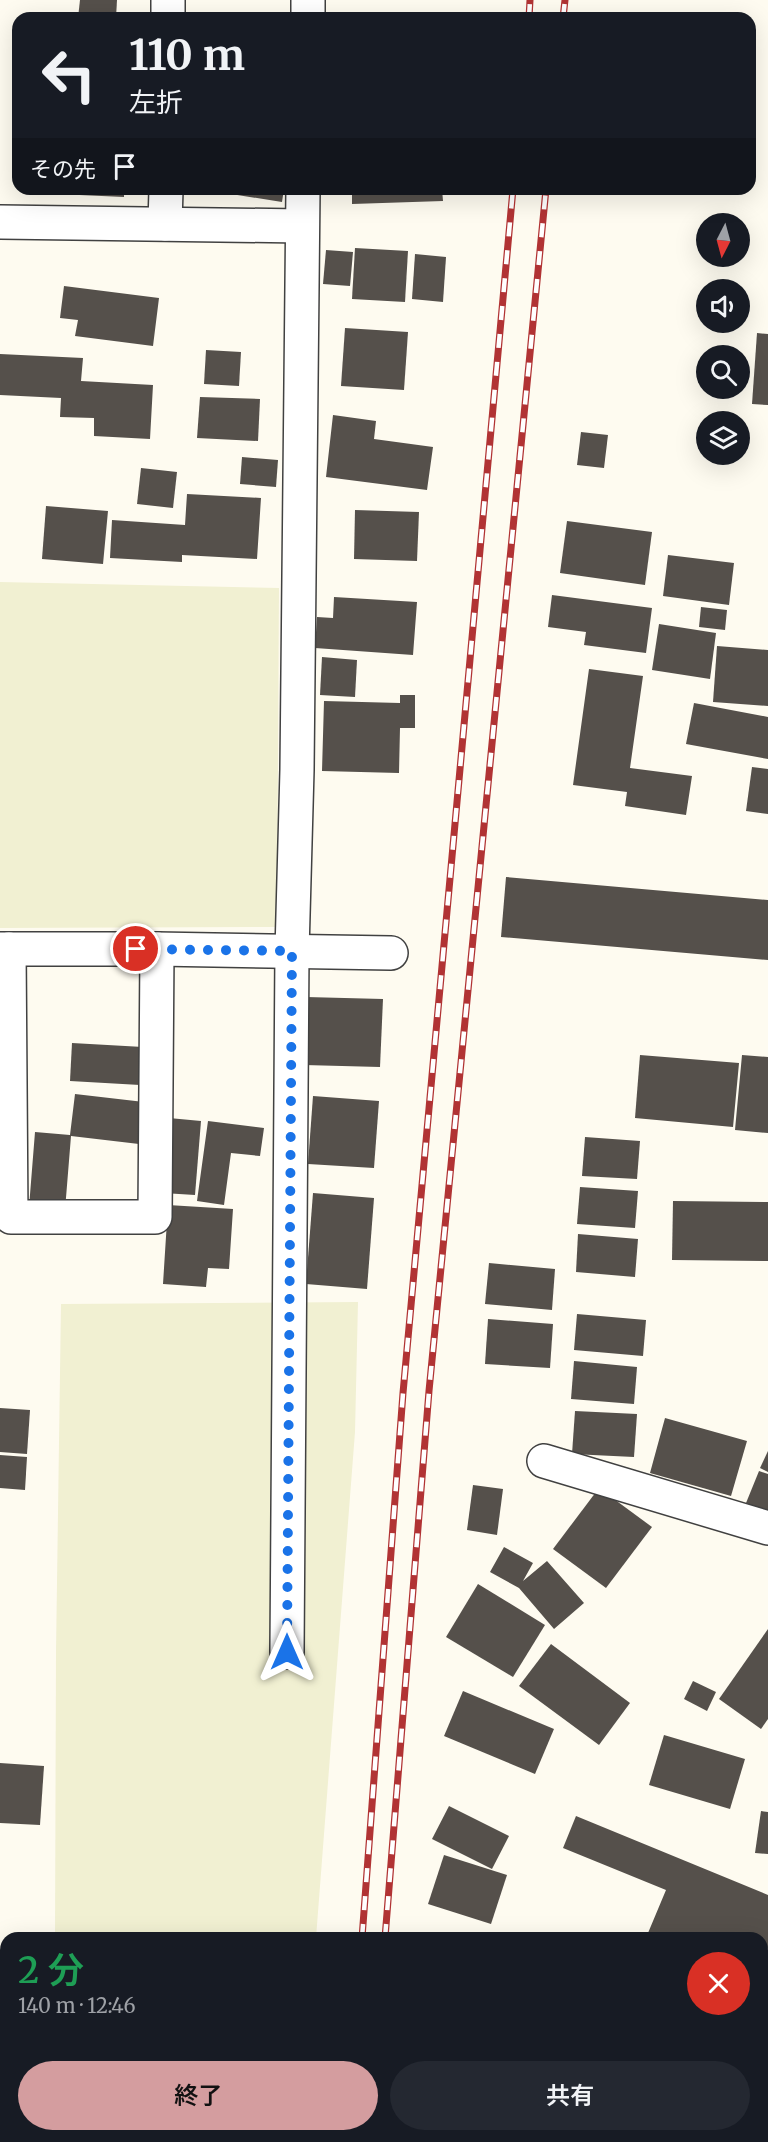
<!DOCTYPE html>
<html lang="ja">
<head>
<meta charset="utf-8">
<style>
  :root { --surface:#171b24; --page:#242831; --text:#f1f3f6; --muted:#9ea1a6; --accent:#d49d9f }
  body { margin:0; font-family:Merriweather,"Noto Sans JP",serif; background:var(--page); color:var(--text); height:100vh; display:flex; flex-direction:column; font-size:22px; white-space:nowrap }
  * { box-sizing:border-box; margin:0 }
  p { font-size:20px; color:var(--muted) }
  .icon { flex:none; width:33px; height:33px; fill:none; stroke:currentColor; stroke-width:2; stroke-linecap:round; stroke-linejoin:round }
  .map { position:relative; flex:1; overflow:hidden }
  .details { position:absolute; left:0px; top:1932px; width:768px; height:210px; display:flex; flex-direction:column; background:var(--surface); border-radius:18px 18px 0 0; box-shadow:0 6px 24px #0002 }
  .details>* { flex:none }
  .banner { position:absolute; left:12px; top:12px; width:744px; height:183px; border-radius:18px; box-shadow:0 6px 24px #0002; background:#171b24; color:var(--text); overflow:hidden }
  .needle { width:39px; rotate:186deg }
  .buttons { position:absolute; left:696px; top:213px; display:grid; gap:12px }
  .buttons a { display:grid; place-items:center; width:54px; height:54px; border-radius:50%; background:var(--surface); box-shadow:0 6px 24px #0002; font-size:30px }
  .pin { position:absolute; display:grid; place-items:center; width:51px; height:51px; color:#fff; margin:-26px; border:3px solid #fff; border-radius:50%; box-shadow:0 2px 6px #0007 }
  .me { position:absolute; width:66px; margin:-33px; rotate:0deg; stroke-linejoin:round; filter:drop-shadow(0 0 4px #0008) }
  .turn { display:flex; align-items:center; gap:21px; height:126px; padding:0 18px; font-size:27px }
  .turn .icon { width:78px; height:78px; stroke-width:2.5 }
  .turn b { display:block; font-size:42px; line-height:51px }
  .then { display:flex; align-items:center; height:57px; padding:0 18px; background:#0003; gap:12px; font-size:22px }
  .round { display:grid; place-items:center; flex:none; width:63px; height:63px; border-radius:32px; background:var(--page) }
  .summary { display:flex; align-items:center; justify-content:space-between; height:102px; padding:0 18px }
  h1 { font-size:36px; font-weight:600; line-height:45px; color:#1e9e55 }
  .cta { display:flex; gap:12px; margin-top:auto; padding:12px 18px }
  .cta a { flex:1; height:69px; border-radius:36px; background:var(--accent); color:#111; font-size:24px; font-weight:600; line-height:69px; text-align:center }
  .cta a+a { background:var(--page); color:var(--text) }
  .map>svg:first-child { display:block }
  .farmland { fill:#f1f0d2 }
  .building { fill:#55504b }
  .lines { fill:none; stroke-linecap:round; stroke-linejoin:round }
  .minor-casing { stroke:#414141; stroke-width:36 }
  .minor { stroke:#fff; stroke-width:33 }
  .rail-casing { stroke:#b13334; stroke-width:7 }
  .rail { stroke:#fff; stroke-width:4.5; stroke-dasharray:14; stroke-linecap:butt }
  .route { stroke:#1a73e8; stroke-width:10; stroke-dasharray:0 18 }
</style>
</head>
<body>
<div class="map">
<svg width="768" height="2142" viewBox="0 0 768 2142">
  <rect width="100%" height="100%" fill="#fefbf0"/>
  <g class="farmland">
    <polygon points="0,582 279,588 277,927 0,928"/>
    <polygon points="358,1302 355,1432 316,1938 55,1938 56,1652 61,1304"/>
    <rect x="185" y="2136" width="115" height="6"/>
  </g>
  <g class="building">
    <polygon points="80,0 117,0 116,18 78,18"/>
    <polygon points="57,189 124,189 124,197 57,194"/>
    <polygon points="200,189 284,189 282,202"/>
    <polygon points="352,189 442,189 443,201 352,204"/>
    <polygon points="355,248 408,251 405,302 352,299"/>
    <polygon points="326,250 353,252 350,286 323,284"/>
    <polygon points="415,254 446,257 443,302 412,299"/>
    <polygon points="64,286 159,298 153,346 75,336 78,320 60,318"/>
    <polygon points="345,328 408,332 404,390 341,386"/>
    <polygon points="757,333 768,334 768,405 752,404"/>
    <polygon points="206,350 241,352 239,386 204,384"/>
    <polygon points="0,354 83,358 81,381 153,385 150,439 94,436 94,418 60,417 61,398 0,395"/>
    <polygon points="200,397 260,399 258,441 197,438"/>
    <polygon points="333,415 376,421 374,439 433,447 427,490 326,477"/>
    <polygon points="581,432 608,435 604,468 577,465"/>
    <polygon points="242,457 278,460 276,487 240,484"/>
    <polygon points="141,468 177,472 173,508 137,504"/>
    <polygon points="187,494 261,498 257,559 182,555 182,562 110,558 112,520 185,525"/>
    <polygon points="46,506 108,511 103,564 42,559"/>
    <polygon points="355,510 419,512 417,561 354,559"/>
    <polygon points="567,521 652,532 645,585 560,573"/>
    <polygon points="668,555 734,563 729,605 663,596"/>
    <polygon points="552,595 652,608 646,653 584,645 586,632 548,627"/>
    <polygon points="334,597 417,602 413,655 315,648 317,617 333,618"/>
    <polygon points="701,607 727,610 725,630 699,627"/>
    <polygon points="659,624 716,633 710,679 652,670"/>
    <polygon points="717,646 768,650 768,706 713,702"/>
    <polygon points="322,657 357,660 355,697 320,695"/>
    <polygon points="589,669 643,676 630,768 692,776 686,815 625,806 627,792 573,785"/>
    <polygon points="400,695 415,695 415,728 400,728 399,773 322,771 324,701 400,703"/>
    <polygon points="694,703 768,717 768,759 686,744"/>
    <polygon points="752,767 768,769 768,814 746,811"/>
    <polygon points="506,877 768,900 768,960 501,937"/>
    <polygon points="306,997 383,999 380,1067 304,1065"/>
    <polygon points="72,1043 143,1047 140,1085 70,1081"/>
    <polygon points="640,1055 739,1063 733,1127 635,1118"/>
    <polygon points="742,1055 768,1057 768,1133 735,1130"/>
    <polygon points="75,1094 144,1102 139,1144 71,1136 65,1210 29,1207 35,1132 70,1135"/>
    <polygon points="313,1096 379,1101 374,1168 308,1164"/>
    <polygon points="169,1118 201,1121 195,1195 163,1193"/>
    <polygon points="208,1121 264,1128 260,1156 231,1153 224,1205 197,1201"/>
    <polygon points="585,1137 640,1141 637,1179 582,1176"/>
    <polygon points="580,1187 638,1191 635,1228 577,1224"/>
    <polygon points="313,1193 374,1198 367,1289 306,1284"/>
    <polygon points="673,1201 768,1202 768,1261 672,1260"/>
    <polygon points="168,1205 233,1209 229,1269 208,1268 206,1287 163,1284"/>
    <polygon points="578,1234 638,1239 635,1277 576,1272"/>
    <polygon points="489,1263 555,1269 552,1310 485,1304"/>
    <polygon points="577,1314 646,1320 643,1356 574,1350"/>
    <polygon points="488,1319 553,1324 550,1368 485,1364"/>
    <polygon points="574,1361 637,1367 634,1404 571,1399"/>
    <polygon points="0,1408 30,1410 27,1454 0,1452"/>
    <polygon points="575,1411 637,1414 634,1457 572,1454"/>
    <polygon points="665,1418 747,1441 731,1496 650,1473"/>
    <polygon points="768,1451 768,1472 760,1468"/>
    <polygon points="0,1455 27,1457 25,1490 0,1488"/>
    <polygon points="759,1471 768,1474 768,1512 746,1503"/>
    <polygon points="473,1485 503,1489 497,1535 467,1530"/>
    <polygon points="599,1488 652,1527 606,1588 553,1549"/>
    <polygon points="504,1547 533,1563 523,1581 547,1561 584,1603 554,1629 519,1588 490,1572"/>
    <polygon points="478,1584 545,1625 513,1677 446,1637"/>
    <polygon points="768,1629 768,1719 761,1729 719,1699"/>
    <polygon points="551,1644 630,1703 599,1745 519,1686"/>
    <polygon points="693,1681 716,1692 707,1711 684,1699"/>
    <polygon points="463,1691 554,1729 535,1774 444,1736"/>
    <polygon points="664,1735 745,1759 730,1809 649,1785"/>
    <polygon points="0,1763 44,1766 40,1825 0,1823"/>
    <polygon points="449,1806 509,1836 492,1869 432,1839"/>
    <polygon points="761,1811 768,1812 768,1854 755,1853"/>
    <polygon points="576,1816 768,1895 768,1949 762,1946 762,1938 660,1938 648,1933 666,1890 563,1848"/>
    <polygon points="444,1855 507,1875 491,1924 428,1904"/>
    <polygon points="766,1956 768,1957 768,2044 762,2042 762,1968"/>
    <polygon points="0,2033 6,2033 6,2136 124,2136 124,2142 0,2142"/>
    <polygon points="762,2063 768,2064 764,2107 762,2107"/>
    <polygon points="487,2136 527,2136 526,2142 486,2142"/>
    <polygon points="740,2136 760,2136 760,2140"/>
  </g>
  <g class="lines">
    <defs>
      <g id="minor">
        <polyline points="168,18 168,0"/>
        <polyline points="308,18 308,0"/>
        <polyline points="0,222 302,226"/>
        <polyline points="165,224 166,189"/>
        <polyline points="0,949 157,949 391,953"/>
        <polyline points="9,949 11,1217 155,1217 157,949"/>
        <polyline points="544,1461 768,1528"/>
        <polyline points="287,1652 292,951 297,770 303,189"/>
      </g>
    </defs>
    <use href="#minor" class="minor-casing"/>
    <use href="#minor" class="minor"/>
    <defs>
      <g id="rail">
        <polyline points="529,18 530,0"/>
        <polyline points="563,18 565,0"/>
        <polyline points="362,1938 403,1393 513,189"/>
        <polyline points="385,1938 429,1391 546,189"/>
        <polyline points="351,2142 351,2136"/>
        <polyline points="377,2142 377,2136"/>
      </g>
    </defs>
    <use href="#rail" class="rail-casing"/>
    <use href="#rail" class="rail"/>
  </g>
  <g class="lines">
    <polyline class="route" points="136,949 292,951 287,1652"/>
  </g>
</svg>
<div class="buttons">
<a><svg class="needle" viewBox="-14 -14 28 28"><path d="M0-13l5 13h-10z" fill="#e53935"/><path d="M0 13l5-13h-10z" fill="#9ea1a6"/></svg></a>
<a><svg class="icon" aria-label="sound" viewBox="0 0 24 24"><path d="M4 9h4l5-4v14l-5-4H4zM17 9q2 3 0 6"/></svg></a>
<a><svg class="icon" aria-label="search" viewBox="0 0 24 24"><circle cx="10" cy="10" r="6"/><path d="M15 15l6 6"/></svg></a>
<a><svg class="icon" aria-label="layers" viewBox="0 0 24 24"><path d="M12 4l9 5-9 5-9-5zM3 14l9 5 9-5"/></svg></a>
</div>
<div class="pin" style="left:136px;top:949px;background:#d93025"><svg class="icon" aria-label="arrive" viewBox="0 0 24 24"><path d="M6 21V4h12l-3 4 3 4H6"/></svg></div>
<svg class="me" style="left:287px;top:1652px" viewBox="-20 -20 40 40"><path d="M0-17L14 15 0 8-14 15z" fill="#1a73e8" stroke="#fff" stroke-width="4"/></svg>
<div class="banner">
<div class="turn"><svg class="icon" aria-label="left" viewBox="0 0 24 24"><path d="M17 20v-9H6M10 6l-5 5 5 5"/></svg><div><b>110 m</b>左折</div></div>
<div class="then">その先<svg class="icon" aria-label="arrive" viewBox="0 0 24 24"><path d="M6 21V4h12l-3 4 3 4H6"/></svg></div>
</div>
<section class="details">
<div class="summary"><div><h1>2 分</h1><p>140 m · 12:46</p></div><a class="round" style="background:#d93025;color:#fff"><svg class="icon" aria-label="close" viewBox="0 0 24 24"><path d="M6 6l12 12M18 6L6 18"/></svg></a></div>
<div class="cta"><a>終了</a><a>共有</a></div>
</section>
</div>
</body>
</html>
